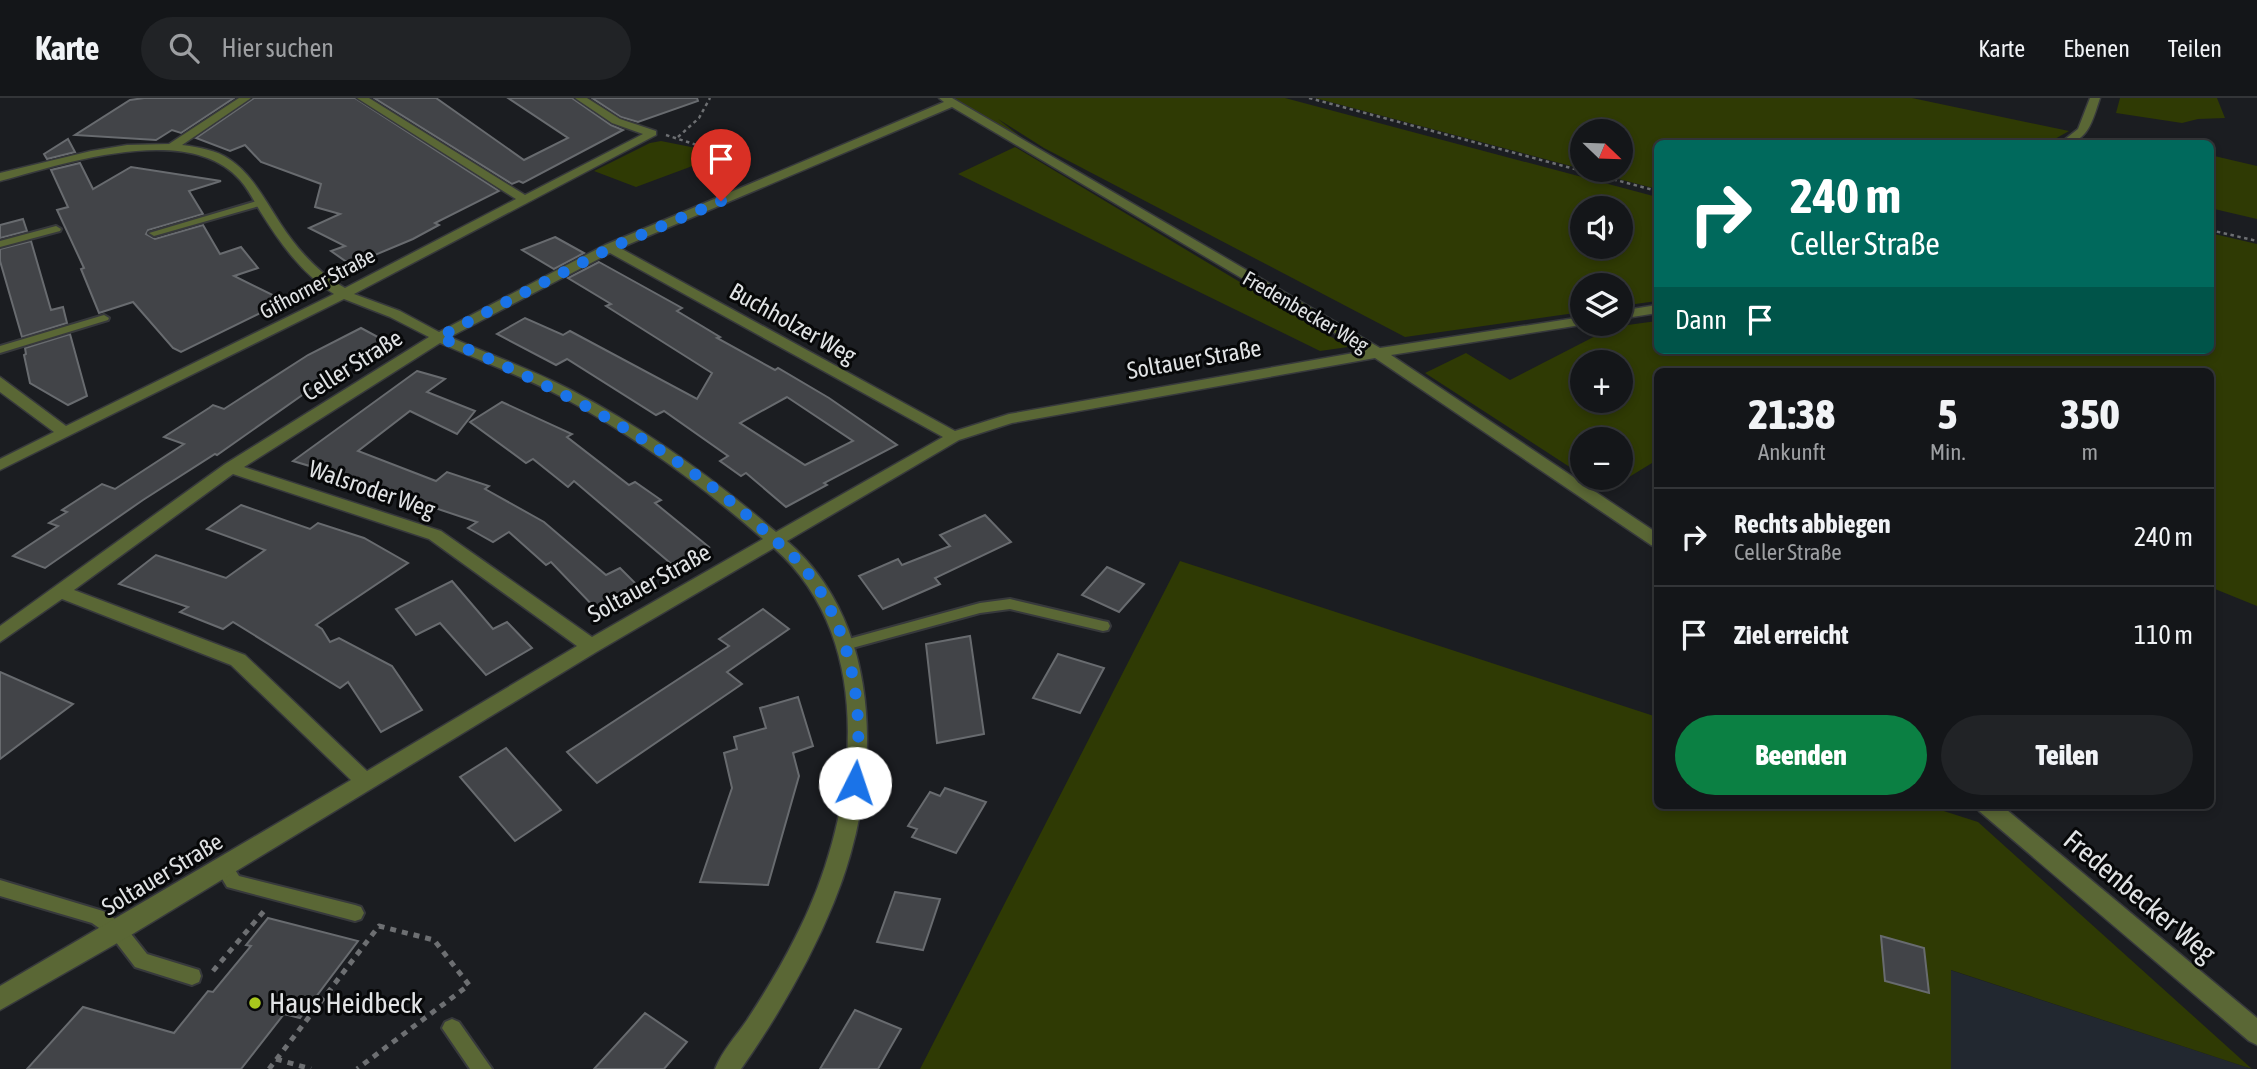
<!DOCTYPE html>
<html lang="de">
<head>
<meta charset="utf-8">
<style>
  :root { --surface:#141619; --page:#212326; --text:#f1f3f6; --muted:#9d9fa2; --line:#333538; --accent:#0b8043 }
  body { margin:0; font-family:"Asap Condensed",sans-serif; background:var(--page); color:var(--text); height:100vh; display:flex; flex-direction:column; font-size:26px; white-space:nowrap }
  * { box-sizing:border-box; margin:0 }
  p { font-size:23px; color:var(--muted) }
  .icon { flex:none; width:38px; height:38px; fill:none; stroke:currentColor; stroke-width:2; stroke-linecap:round; stroke-linejoin:round }
  .map { position:relative; flex:1; overflow:hidden }
  .details { position:absolute; left:1654px; top:270px; width:560px; height:441px; display:flex; flex-direction:column; background:var(--surface); border-radius:10px; box-shadow:0 4px 10px #0003,0 0 0 2px var(--line) }
  .details>* { flex:none }
  .banner { position:absolute; left:1654px; top:42px; width:560px; height:214px; border-radius:10px; box-shadow:0 4px 10px #0003,0 0 0 2px var(--line); background:#00695c; color:#fff; overflow:hidden }
  .needle { width:46px; rotate:113deg }
  .buttons { position:absolute; left:1570px; top:21px; display:grid; gap:14px }
  .buttons a { display:grid; place-items:center; width:63px; height:63px; border-radius:50%; background:var(--surface); box-shadow:0 4px 10px #0003,0 0 0 2px var(--line); font-size:35px }
  .pin { position:absolute; display:grid; place-items:center; width:60px; height:60px; color:#fff; margin:-72px -30px; border-radius:50% 50% 50% 0; rotate:-45deg; box-shadow:0 0 7px #0007 }
  .pin .icon { rotate:45deg }
  .me { position:absolute; width:77px; margin:-38px; rotate:4deg; stroke-linejoin:round; filter:drop-shadow(0 0 5px #0008) }
  .turn { display:flex; align-items:center; gap:24px; height:147px; padding:0 21px; font-size:32px }
  .turn .icon { width:91px; height:91px; stroke-width:2.5 }
  .turn b { display:block; font-size:49px; line-height:60px }
  .then { display:flex; align-items:center; height:66px; padding:0 21px; background:#0003; gap:14px; font-size:26px }
  .eta { display:flex; justify-content:space-evenly; align-items:center; height:119px; text-align:center }
  .eta b { font-size:42px; font-weight:800; line-height:49px }
  .action { display:flex; gap:14px; margin-top:auto; padding:14px 21px }
  .action a { flex:1; height:80px; border-radius:42px; background:var(--accent); color:#fff; font-size:28px; font-weight:800; line-height:80px; text-align:center }
  .action a+a { background:var(--page); color:var(--text) }
  ul { padding:0; list-style:none }
  li { display:flex; align-items:center; gap:21px; height:98px; padding:0 21px; border-top:2px solid var(--line) }
  li div { flex:1 }
  li b { display:block; font-size:26px }
  li em { font-style:normal }
  header { display:flex; align-items:center; gap:42px; box-sizing:border-box; height:98px; padding:0 35px; background:var(--surface); border-bottom:2px solid var(--line) }
  header strong { font-size:33px }
  nav { display:flex; gap:38px; margin-inline-start:auto; font-size:24px }
  .search { width:490px; height:63px; background:var(--page); display:flex; align-items:center; gap:18px; box-sizing:border-box; padding:0 24px; border-radius:38px; color:var(--muted); font-size:26px }
  .map>svg:first-child { display:block }
  .built { fill:#222830 }
  .green { fill:#2f3a04; fill-rule:evenodd }
  .building { fill:#424448; stroke:#686b6f; stroke-width:2; fill-rule:evenodd }
  .lines { fill:none; stroke-linecap:round; stroke-linejoin:round }
  .lane-casing { stroke:#37393c; stroke-width:4 }
  .street-casing { stroke:#37393c; stroke-width:3 }
  .path-far1 { stroke:#6d6f72; stroke-width:2.5; stroke-dasharray:3.5 3.5; stroke-linecap:butt }
  .path { stroke:#6d6f72; stroke-width:5; stroke-dasharray:6 6; stroke-linecap:butt }
  .lane { fill:#5a6735; fill-rule:evenodd }
  .street { fill:#5a6735; fill-rule:evenodd }
  .route { stroke:#1a73e8; stroke-width:12; stroke-dasharray:0 21.6 }
  .poi-dot { fill:#a8c71d; stroke:#070809; stroke-width:2.5 }
  .labels { text-anchor:middle; dominant-baseline:central; stroke-width:6; stroke-linejoin:round; paint-order:stroke }
  .far-street-label { font-size:21px; fill:#e1e3e5; stroke:#070809 }
  .street-label { font-size:24px; fill:#e1e3e5; stroke:#070809 }
  .near-street-label { font-size:28px; fill:#e1e3e5; stroke:#070809 }
  .near-poi-label { font-size:28px; fill:#e1e3e5; stroke:#070809; text-anchor:start }
</style>
</head>
<body>
<header>
<strong>Karte</strong>
<div class="search"><svg class="icon" aria-label="search" viewBox="0 0 24 24"><circle cx="10" cy="10" r="6"/><path d="M15 15l6 6"/></svg>Hier suchen</div>
<nav><a>Karte</a><a>Ebenen</a><a>Teilen</a></nav>
</header>
<div class="map">
<svg width="2257" height="971" viewBox="0 0 2257 971">
  <rect width="100%" height="100%" fill="#1b1d21"/>
  <polygon class="built" points="1950,872 2252,971 1951,971"/>
  <g class="green">
    <path d="M954,0H1285L1657,99V203L1621,208L1620,187H1582V214L1405,239L1044,50L998,21L1035,50ZM1582,110H1620V149H1582Z"/>
    <polygon points="1315,0 1912,0 2069,33 2046,46 1657,46 1657,91 1584,72 1620,72 1620,33 1582,33 1582,71"/>
    <polygon points="2120,0 2217,0 2225,20 2198,21 2182,25 2116,15"/>
    <polygon points="661,43 696,50 714,60 636,89 594,73 650,45"/>
    <polygon points="1015,49 1348,249 1320,253 958,76"/>
    <polygon points="2210,57 2257,68 2257,121 2210,110"/>
    <path d="M2210,135L2257,146V508L2210,489V273H1657V362L1606,393L1586,380H1620V341H1582V377L1425,275L1466,255L1510,282L1613,229L1657,223V252H2210ZM1620,264V303H1582V264Z"/>
    <polygon points="1180,463 1657,619 1657,707 1925,707 1978,724 2252,971 1951,872 1951,971 920,971"/>
  </g>
  <g class="building">
    <polygon points="144,0 234,0 181,35 172,32 156,42 75,37 130,2"/>
    <polygon points="254,0 355,0 499,93 435,125 439,127 413,141 351,167 331,153 345,148 309,130 340,116 315,109 321,86 261,64 245,47 230,53 196,40"/>
    <polygon points="374,0 436,0 524,62 568,40 508,0 572,0 611,27 623,32 523,85 519,83 512,86"/>
    <polygon points="592,0 697,0 698,3 638,24 621,19"/>
    <polygon points="68,41 75,54 47,61 44,56"/>
    <polygon points="80,65 93,91 131,69 221,83 189,93 203,116 148,132 146,136 155,141 203,127 220,156 241,149 258,170 234,178 285,203 181,254 173,250 133,204 99,215 81,171 84,170 57,112 68,109 51,72"/>
    <polygon points="23,121 27,133 0,140 0,127"/>
    <polygon points="555,139 584,155 554,171 522,152"/>
    <polygon points="31,143 51,212 63,209 67,225 22,239 0,163 0,151"/>
    <path d="M599,164L682,210L677,213L720,239L717,240L775,272L778,270L829,300L897,347L824,385L827,387L786,409L746,375L741,378L720,363L728,358L664,313L656,317L567,261L556,267L497,236L525,220L563,237L570,233L697,301L712,275L606,208L611,206L568,180ZM787,299L853,343L805,367L740,325Z"/>
    <polygon points="361,230 389,245 338,272 217,357 215,356 143,402 45,470 13,458 58,428 49,425 67,414 62,412 102,386 115,391 184,346 164,339 209,310 213,307 224,311 308,257"/>
    <polygon points="70,236 87,298 68,307 30,285 24,257 26,256 25,250"/>
    <polygon points="417,273 445,281 427,294 475,313 457,336 410,313 358,353 436,383 447,374 489,388 485,391 544,424 606,477 620,470 638,488 597,512 551,464 546,467 509,434 493,444 468,430 477,424 378,391 370,396 345,387 353,381 293,363"/>
    <polygon points="502,304 572,336 567,339 629,387 635,384 661,402 655,405 709,449 675,469 574,383 568,389 533,361 526,365 470,324"/>
    <polygon points="241,407 310,431 318,425 364,440 408,465 316,527 322,531 330,544 339,540 392,568 422,612 381,634 348,584 340,590 233,524 223,531 180,514 188,509 119,486 156,457 226,480 265,452 207,431"/>
    <polygon points="985,417 1011,444 935,480 940,486 883,511 859,478 898,461 902,467 950,448 940,437"/>
    <polygon points="1107,469 1144,486 1119,514 1082,497"/>
    <polygon points="452,483 493,531 507,524 532,550 486,577 440,525 416,537 396,511"/>
    <polygon points="763,511 789,531 727,574 742,586 597,685 567,654 729,548 719,541"/>
    <polygon points="970,538 984,636 937,645 926,546"/>
    <polygon points="1058,556 1104,570 1080,615 1033,600"/>
    <polygon points="0,574 73,606 0,661"/>
    <polygon points="798,599 813,648 793,655 799,678 768,787 700,784 732,690 724,655 737,651 734,639 766,630 760,610"/>
    <polygon points="506,650 561,712 515,743 460,679"/>
    <polygon points="945,690 986,704 956,755 912,739 917,731 908,728 930,694 940,698"/>
    <polygon points="895,794 940,801 923,852 877,844"/>
    <polygon points="268,820 358,843 300,920 284,916 241,971 27,971 83,909 174,935 208,893 213,894 251,848 246,847"/>
    <polygon points="1881,838 1924,850 1929,895 1885,883"/>
    <polygon points="855,912 901,931 878,971 820,971"/>
    <polygon points="645,915 687,944 664,971 594,971"/>
  </g>
  <g class="lines">
    <defs>
      <g id="lane">
        <polygon points="260,102 265,105 263,107 154,138 149,135"/>
        <polygon points="56,128 61,131 60,133 0,149 0,143"/>
        <polygon points="104,217 109,220 108,222 0,255 0,248"/>
        <polygon points="1010,501 1103,523 1108,524 1110,528 1108,532 1103,533 1010,511 980,515 845,552 840,551 838,547 840,543 845,542 980,505"/>
        <polygon points="224,762 230,764 239,778 355,807 361,809 364,815 361,821 355,823 227,789 215,769 218,764"/>
        <polygon points="0,782 103,813 124,827 147,856 199,872 201,878 199,884 192,887 135,869 112,839 92,825 0,798"/>
        <polygon points="452,921 459,924 492,971 470,971 442,930 445,924"/>
      </g>
      <g id="street">
        <path d="M239,0H251L182,47C197,49 217,52 229,61C252,76 265,102 280,125C297,151 317,174 345,190L516,101L357,0H369L525,97L643,36L612,25L575,0H587L620,21L656,33V37L354,196L400,213L439,234L605,147L944,4L939,0H952L1380,250L1582,219V226H1587L1391,257L1657,435V449L1651,447L1375,260L1012,325L959,342L787,443C888,530 881,690 834,804C810,863 778,918 741,971H715C722,953 736,938 747,922C764,896 781,868 795,840C855,725 883,546 774,450L598,553L126,840L0,912V888L351,682L231,567L62,501L0,544V528L225,366L429,239L390,219L344,201L0,372V361L54,334L0,294V279L66,328L334,196C301,175 280,145 260,113C254,103 248,91 240,82C189,23 63,66 0,83V75L91,53L127,47L169,46ZM952,9L1365,253L1009,316L955,333L620,150ZM610,155L943,339L776,434C713,380 647,332 573,293C533,272 491,257 450,239ZM440,245C480,263 523,278 562,299C635,338 701,387 763,441L592,539L441,433L244,369ZM233,376L429,441L577,548L367,673L245,557L74,492Z"/>
        <path d="M2090,0H2100C2092,24 2088,46 2059,46L2078,31Z"/>
        <polygon points="1657,207 1657,215 1620,221 1620,213"/>
        <polygon points="1976,707 2001,707 2257,920 2257,947 2249,943 1979,713"/>
      </g>
    </defs>
    <use href="#lane" class="lane-casing"/>
    <use href="#street" class="street-casing"/>
    <g class="path-far1">
      <polyline points="1309,0 1657,93"/>
      <polyline points="666,37 703,49 746,73"/>
      <polyline points="678,39 699,20 710,0"/>
      <polyline points="2210,132 2257,143"/>
    </g>
    <g class="path">
      <polyline points="213,873 264,813"/>
      <polyline points="276,961 311,971"/>
      <polyline points="269,971 379,828 434,842 469,887 357,971"/>
    </g>
    <use href="#lane" class="lane"/>
    <use href="#street" class="street"/>
  </g>
  <g class="lines">
    <path class="route" d="M721,103L610,150L439,239C554,288 663,342 757,426C775,443 796,458 810,478C853,536 865,615 855,685"/>
  </g>
  <circle class="poi-dot" cx="255" cy="905" r="7"/>
  <g class="labels">
    <g class="far-street-label">
      <text transform="translate(317 185) rotate(-28)">Gifhorner Straße</text>
      <text transform="translate(1306 213) rotate(30)">Fredenbecker Weg</text>
    </g>
    <g class="street-label">
      <text transform="translate(793 225) rotate(29)">Buchholzer Weg</text>
      <text transform="translate(1194 261) rotate(-10)">Soltauer Straße</text>
      <text transform="translate(352 267) rotate(-32)">Celler Straße</text>
      <text transform="translate(372 391) rotate(19)">Walsroder Weg</text>
      <text transform="translate(649 485) rotate(-29)">Soltauer Straße</text>
      <text transform="translate(162 776) rotate(-31)">Soltauer Straße</text>
    </g>
    <g class="near-street-label">
      <text transform="translate(2140 798) rotate(40)">Fredenbecker Weg</text>
    </g>
    <g class="near-poi-label">
      <text x="269" y="905">Haus Heidbeck</text>
    </g>
  </g>
</svg>
<div class="buttons">
<a><svg class="needle" viewBox="-14 -14 28 28"><path d="M0-13l5 13h-10z" fill="#e53935"/><path d="M0 13l5-13h-10z" fill="#9d9fa2"/></svg></a>
<a><svg class="icon" aria-label="sound" viewBox="0 0 24 24"><path d="M4 9h4l5-4v14l-5-4H4zM17 9q2 3 0 6"/></svg></a>
<a><svg class="icon" aria-label="layers" viewBox="0 0 24 24"><path d="M12 4l9 5-9 5-9-5zM3 14l9 5 9-5"/></svg></a>
<a>+</a>
<a>−</a>
</div>
<div class="pin" style="left:721px;top:103px;background:#d93025"><svg class="icon" aria-label="arrive" viewBox="0 0 24 24"><path d="M6 21V4h12l-3 4 3 4H6"/></svg></div>
<svg class="me" style="left:855px;top:685px" viewBox="-20 -20 40 40"><circle r="19" fill="#fff"/><path d="M0-13L10 11 0 6-10 11z" fill="#1a73e8"/></svg>
<div class="banner">
<div class="turn"><svg class="icon" aria-label="right" viewBox="0 0 24 24"><path d="M7 20v-9h11M14 6l5 5-5 5"/></svg><div><b>240 m</b>Celler Straße</div></div>
<div class="then">Dann<svg class="icon" aria-label="arrive" viewBox="0 0 24 24"><path d="M6 21V4h12l-3 4 3 4H6"/></svg></div>
</div>
<section class="details">
<div class="eta">
<div><b>21:38</b><p>Ankunft</p></div>
<div><b>5</b><p>Min.</p></div>
<div><b>350</b><p>m</p></div>
</div>
<ul>
<li><svg class="icon" aria-label="right" viewBox="0 0 24 24"><path d="M7 20v-9h11M14 6l5 5-5 5"/></svg><div><b>Rechts abbiegen</b><p>Celler Straße</p></div><em>240 m</em></li>
<li><svg class="icon" aria-label="arrive" viewBox="0 0 24 24"><path d="M6 21V4h12l-3 4 3 4H6"/></svg><div><b>Ziel erreicht</b></div><em>110 m</em></li>
</ul>
<div class="action"><a>Beenden</a><a>Teilen</a></div>
</section>
</div>
</body>
</html>
